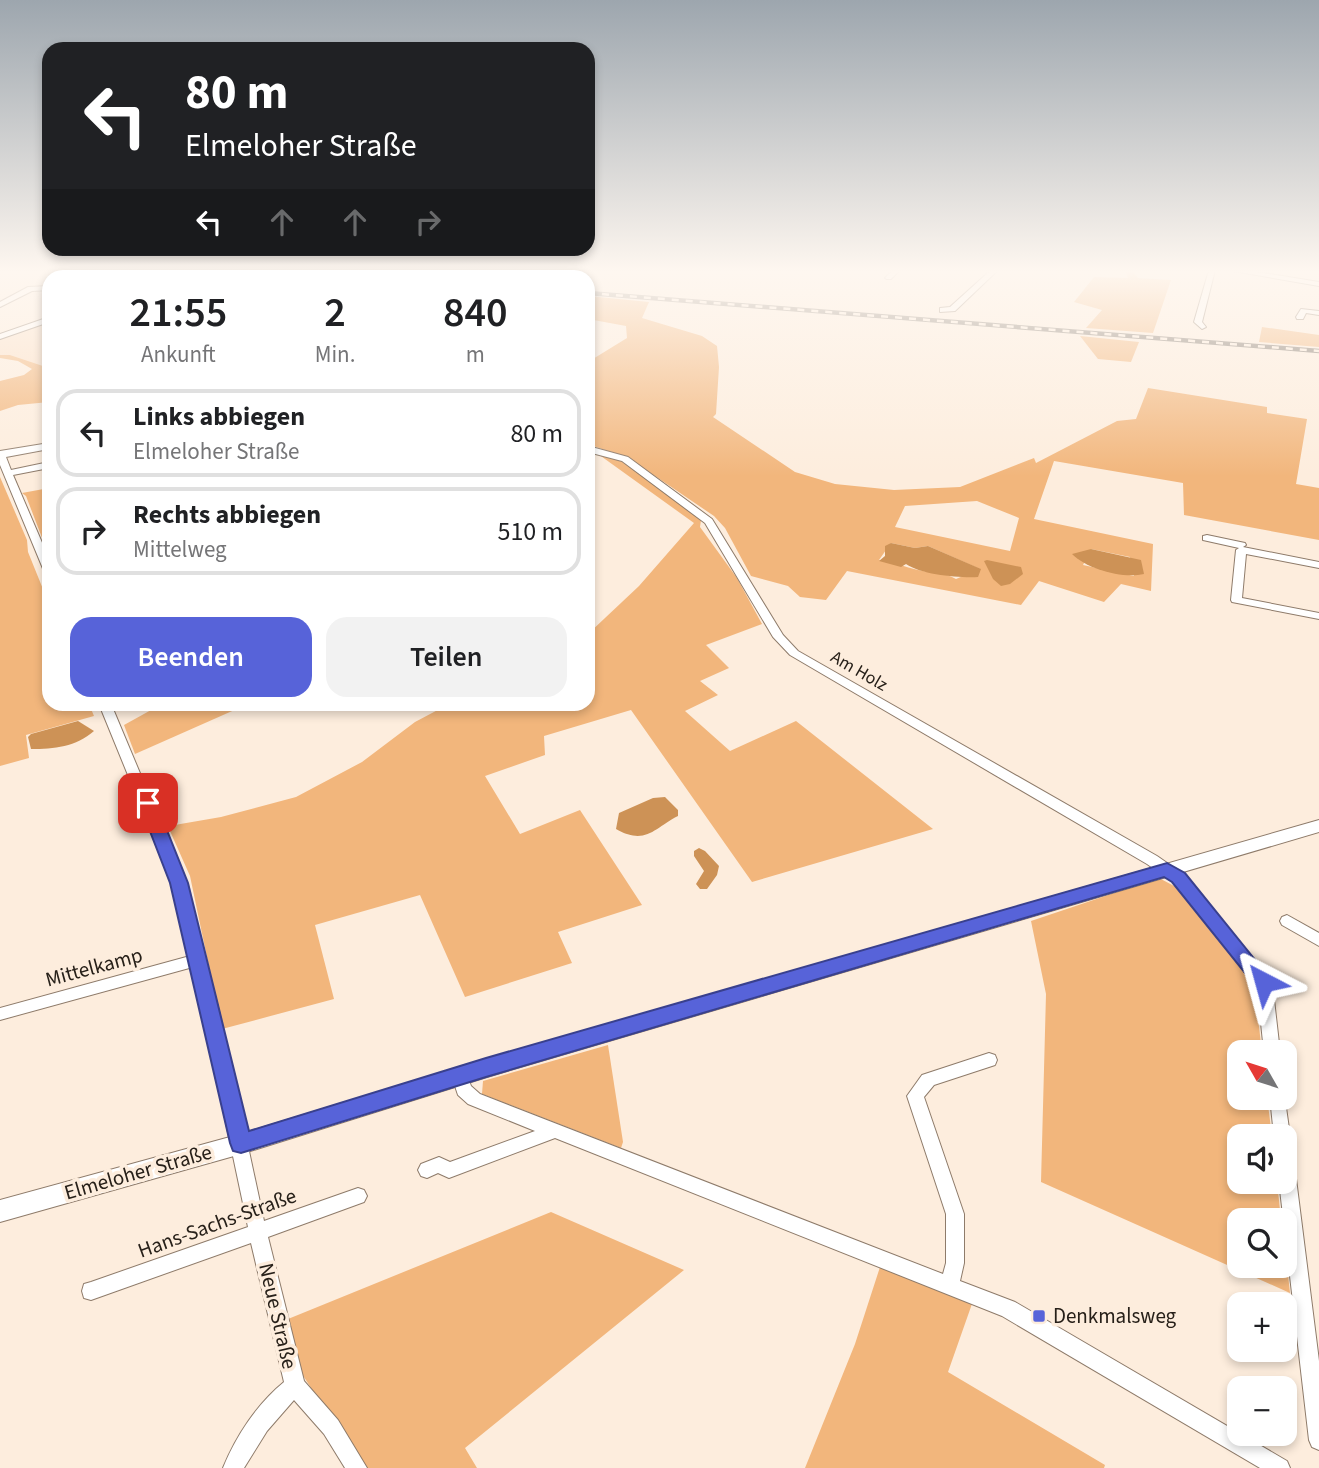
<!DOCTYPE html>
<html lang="de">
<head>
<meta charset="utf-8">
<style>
  :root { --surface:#fff; --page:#f2f2f2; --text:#202124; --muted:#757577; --line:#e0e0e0; --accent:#5763d9 }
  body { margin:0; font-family:"Source Sans 3",sans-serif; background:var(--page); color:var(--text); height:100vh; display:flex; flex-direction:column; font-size:26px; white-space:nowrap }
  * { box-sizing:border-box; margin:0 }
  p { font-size:23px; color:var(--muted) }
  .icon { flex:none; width:38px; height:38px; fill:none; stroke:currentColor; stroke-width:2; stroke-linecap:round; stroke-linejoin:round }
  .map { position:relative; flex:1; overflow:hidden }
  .details { position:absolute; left:42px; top:270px; width:553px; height:441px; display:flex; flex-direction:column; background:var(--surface); border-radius:21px; box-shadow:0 4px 10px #0003 }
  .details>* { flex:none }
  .top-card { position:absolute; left:42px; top:42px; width:553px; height:214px; border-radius:21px; box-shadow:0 4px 10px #0003; background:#202124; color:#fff; overflow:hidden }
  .needle { width:46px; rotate:309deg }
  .buttons { position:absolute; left:1227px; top:1040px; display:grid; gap:14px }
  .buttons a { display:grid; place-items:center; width:70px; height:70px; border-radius:14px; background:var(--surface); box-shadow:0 4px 10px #0003; font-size:35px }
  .pin { position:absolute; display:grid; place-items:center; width:60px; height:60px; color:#fff; margin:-30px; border-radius:14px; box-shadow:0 4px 10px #0006 }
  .me { position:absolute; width:77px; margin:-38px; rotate:321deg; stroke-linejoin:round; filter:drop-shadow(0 0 5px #0008) }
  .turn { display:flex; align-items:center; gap:24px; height:147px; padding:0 28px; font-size:32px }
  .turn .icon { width:91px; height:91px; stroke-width:2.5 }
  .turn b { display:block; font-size:49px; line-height:60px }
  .lanes { display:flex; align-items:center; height:66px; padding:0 28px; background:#0003; justify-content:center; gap:35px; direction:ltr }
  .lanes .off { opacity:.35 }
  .eta { display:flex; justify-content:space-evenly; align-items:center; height:119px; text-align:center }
  .eta b { font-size:42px; font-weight:600; line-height:49px }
  .cta { display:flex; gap:14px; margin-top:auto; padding:14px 28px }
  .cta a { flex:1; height:80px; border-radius:21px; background:var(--accent); color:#fff; font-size:28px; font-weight:600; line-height:80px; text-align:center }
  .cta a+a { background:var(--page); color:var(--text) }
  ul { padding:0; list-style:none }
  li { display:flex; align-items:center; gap:21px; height:88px; margin:0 14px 10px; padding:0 14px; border:4px solid var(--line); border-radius:21px }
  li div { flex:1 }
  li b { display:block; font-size:26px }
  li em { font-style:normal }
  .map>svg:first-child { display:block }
  .built { fill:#fbe0c7 }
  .green { fill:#f2b67c; fill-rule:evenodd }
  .water { fill:#cd9256 }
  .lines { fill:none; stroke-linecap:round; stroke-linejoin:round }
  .street-casing { stroke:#8e7b6a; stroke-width:2 }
  .secondary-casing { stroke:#8e7b6a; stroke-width:2 }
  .street { fill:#fff; fill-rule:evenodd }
  .secondary { fill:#fff; fill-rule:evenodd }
  .rail-casing { stroke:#81766b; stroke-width:4.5 }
  .rail { stroke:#fdeddd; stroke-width:2.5; stroke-dasharray:7; stroke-linecap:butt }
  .route { fill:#5763d9; stroke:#39408d; stroke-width:2 }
  .poi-dot { fill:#5763d9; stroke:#fdeddd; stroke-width:2.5 }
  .labels { text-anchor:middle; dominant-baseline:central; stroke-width:7; stroke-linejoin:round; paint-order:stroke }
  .street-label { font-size:18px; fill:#272019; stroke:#fdeddd }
  .near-street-label { font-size:21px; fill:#272019; stroke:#fdeddd }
  .near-poi-label { font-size:21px; fill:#272019; stroke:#fdeddd; text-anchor:start }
</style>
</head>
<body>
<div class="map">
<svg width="1319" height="1468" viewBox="0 0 1319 1468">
  <rect width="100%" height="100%" fill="#fdeddd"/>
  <g class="built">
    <polygon points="185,270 267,270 351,276 167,276"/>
    <polygon points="49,321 49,368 10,355 0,355 0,339"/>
  </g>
  <g class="green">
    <path d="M431,270H577C565,283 455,274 431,273Z"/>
    <polygon points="1125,270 1132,270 1138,278 1171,280 1153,333 1086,328 1102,310 1074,302 1094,277 1128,278"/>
    <path d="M588,296L649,302L642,318L702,336L717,346L719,367L716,414L713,417L795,472L835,484L894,490L960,487L1034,458L1036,463L1117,421L1136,419L1148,388L1267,407V413L1307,419L1296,484L1319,488V540L1184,515L1183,483L1054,461L1034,519L1153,544L1151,591L1121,584L1104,602L1039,581L1021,605L847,571L826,600L800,597L788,586L751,576L725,528L714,516L630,459L588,444V362L627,338L626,326L588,319ZM977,501L1019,518L1010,551L895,527L905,506ZM891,543L915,548L928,546L980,569L956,579C944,572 931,573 918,570C905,567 893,562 879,560ZM1091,549L1130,557L1134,576L1083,565Z"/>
    <polygon points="1262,327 1319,335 1319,347 1259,342"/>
    <polygon points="1080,336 1139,342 1131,362 1098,359"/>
    <polygon points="0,355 10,355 49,368 49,402 18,405 0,411 0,381 24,375 32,369 18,361 0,358"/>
    <polygon points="598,454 622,461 701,520 700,527 737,578 762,624 706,645 729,668 700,681 718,695 685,711 730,751 796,721 933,829 752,882 631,710 544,736 545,755 485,776 520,834 580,810 642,905 558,932 572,963 465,997 420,895 315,925 334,999 222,1029 190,876 170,831 163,827 221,817 296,797 362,762 415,722 449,704 588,704 588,634 639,586 694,523"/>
    <polygon points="0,477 27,540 28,552 49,604 49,704 89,704 94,716 26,735 29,758 0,766"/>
    <polygon points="49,488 49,556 26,496 22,493"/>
    <polygon points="162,704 248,704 135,754 124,725"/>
    <polygon points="1159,878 1176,887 1253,976 1262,1052 1239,1052 1239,1097 1267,1097 1272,1136 1239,1136 1239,1181 1277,1181 1281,1220 1239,1220 1239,1265 1284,1265 1285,1247 1290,1293 1041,1182 1046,994 1031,921"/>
    <polygon points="608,1045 623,1142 621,1148 482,1094 483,1081"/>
    <polygon points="551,1212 684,1270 465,1448 477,1468 363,1468 302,1374 288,1319"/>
    <polygon points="880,1267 973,1301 948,1372 1105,1465 1104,1468 805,1468 855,1344"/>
  </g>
  <g class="water">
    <path d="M891,543L915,548L928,546L981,569L978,577C959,578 922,575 906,564L901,567L879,561L885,556V546Z"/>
    <path d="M1091,549L1141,560L1144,574C1122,579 1087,569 1072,554Z"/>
    <polygon points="987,560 1021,567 1023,574 1010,584 1001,586 993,579 984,561"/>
    <path d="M78,721L94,731C76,747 54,749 31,749L28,737L31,734Z"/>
    <path d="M665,797L678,810V816C654,828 646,846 616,829L619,813L653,798Z"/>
    <polygon points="699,848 705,851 719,866 717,875 707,889 700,889 696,884 704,871 694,856 694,851"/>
  </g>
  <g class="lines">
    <defs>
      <g id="street">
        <polygon points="87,270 99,270 116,276 107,276"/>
        <polygon points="173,270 183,270 168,276 160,276"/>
        <polygon points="893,270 900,270 891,279 887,279 885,278"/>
        <polygon points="991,270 998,270 955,311 940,312 940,308 950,307"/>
        <polygon points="1209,270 1215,270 1202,322 1206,327 1202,329 1194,322"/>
        <polygon points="1228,270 1245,270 1319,282 1319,286"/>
        <polygon points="49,286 49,290 32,291 0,307 0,302 28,287"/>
        <polygon points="1301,309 1319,311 1319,315 1306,313 1303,319 1297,319 1296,317"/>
        <polygon points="49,317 49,322 0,339 0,334"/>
        <polygon points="49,443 49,449 6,457 11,470 49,462 49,468 13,475 49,559 49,574 44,571 0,465 0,451"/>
        <polygon points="588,446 628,457 712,519 783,635 798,651 1157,856 1183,874 1269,978 1272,982 1280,1052 1264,1052 1257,984 1173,882 1147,864 790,655 773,637 705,523 622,461 588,452"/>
        <polygon points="1207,535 1245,543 1246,545 1243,547 1319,562 1319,568 1246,554 1242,598 1319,613 1319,619 1232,602 1231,600 1236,550 1239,548 1203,540 1203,536"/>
        <path d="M99,704H111L186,883L219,1011L264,1221L358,1188L364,1190L367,1196L364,1202L268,1237L304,1381L338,1420L367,1468H345L324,1434L294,1400L267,1431L244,1468H223C236,1436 257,1404 284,1382L251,1243L91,1300L84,1298L82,1291L84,1284L91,1282L248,1227L193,967L0,1020V1008L190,956L172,883Z"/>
        <polygon points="1287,915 1319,933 1319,946 1282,925 1280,921 1282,917"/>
        <polygon points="989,1053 995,1055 997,1060 995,1065 934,1085 924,1097 964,1214 964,1263 960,1281 1015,1302 1287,1461 1290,1468 1260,1468 1002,1316 555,1138 449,1178 438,1173 427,1178 421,1176 418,1170 421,1164 439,1157 450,1162 535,1131 468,1104 458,1095 452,1077 454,1072 460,1070 466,1072 471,1086 480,1094 943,1274 946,1263 946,1214 907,1096 922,1075"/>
        <polygon points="1284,1093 1290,1136 1288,1141 1284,1143 1284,1136 1274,1136 1270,1097 1284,1097"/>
        <polygon points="1284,1147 1290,1149 1293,1155 1319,1361 1319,1450 1312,1447 1309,1440 1279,1181 1284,1181"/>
      </g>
      <polygon id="secondary" points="1319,820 1319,832 487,1077 241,1154 0,1222 0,1200 241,1134 487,1059"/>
    </defs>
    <use href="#street" class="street-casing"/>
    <use href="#secondary" class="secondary-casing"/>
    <use href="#street" class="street"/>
    <use href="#secondary" class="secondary"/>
    <defs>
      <g id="rail">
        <polyline points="303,270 384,276"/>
        <polyline points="588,293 1319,351"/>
      </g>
    </defs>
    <use href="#rail" class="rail-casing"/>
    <use href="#rail" class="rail"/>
  </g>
  <linearGradient id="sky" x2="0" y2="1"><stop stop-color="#9da6ae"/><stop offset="0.57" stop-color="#fef7f0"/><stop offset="1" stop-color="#fef7f0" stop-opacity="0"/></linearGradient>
  <rect width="1319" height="476" fill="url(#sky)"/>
  <polygon class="route" points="148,797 156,803 188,883 249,1131 486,1058 1167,863 1185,873 1273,982 1271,988 1264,990 1257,988 1172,882 1164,877 486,1077 241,1153 233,1151 230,1143 170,883 139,803"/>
  <rect class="poi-dot" x="1032" y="1309" width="14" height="14" rx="3.5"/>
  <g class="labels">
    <g class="street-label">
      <text transform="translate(859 671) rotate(30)">Am Holz</text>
    </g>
    <g class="near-street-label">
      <text transform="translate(94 967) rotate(-15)">Mittelkamp</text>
      <text transform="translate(138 1172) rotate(-16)">Elmeloher Straße</text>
      <text transform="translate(217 1223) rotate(-20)">Hans-Sachs-Straße</text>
      <text transform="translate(278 1316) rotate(77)">Neue Straße</text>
    </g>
    <g class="near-poi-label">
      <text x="1053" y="1316">Denkmalsweg</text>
    </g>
  </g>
</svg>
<div class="buttons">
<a><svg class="needle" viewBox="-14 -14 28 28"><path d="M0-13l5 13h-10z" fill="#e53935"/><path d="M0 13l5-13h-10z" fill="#757577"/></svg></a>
<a><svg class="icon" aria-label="sound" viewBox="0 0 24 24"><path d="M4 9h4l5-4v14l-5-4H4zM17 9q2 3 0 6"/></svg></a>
<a><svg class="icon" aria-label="search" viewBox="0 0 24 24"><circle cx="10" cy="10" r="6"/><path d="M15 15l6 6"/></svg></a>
<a>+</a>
<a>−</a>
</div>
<div class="pin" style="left:148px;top:803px;background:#d93025"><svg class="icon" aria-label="arrive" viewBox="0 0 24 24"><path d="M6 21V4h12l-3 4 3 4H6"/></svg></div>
<svg class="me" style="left:1264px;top:982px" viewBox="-20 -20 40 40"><path d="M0-17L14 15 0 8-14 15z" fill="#5763d9" stroke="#fff" stroke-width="4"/></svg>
<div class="top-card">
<div class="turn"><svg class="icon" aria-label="left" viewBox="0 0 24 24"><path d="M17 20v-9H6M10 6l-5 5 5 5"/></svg><div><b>80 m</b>Elmeloher Straße</div></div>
<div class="lanes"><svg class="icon" aria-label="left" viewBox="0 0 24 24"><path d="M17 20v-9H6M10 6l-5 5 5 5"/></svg><svg class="icon off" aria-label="ahead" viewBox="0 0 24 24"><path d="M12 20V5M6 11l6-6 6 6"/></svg><svg class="icon off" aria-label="ahead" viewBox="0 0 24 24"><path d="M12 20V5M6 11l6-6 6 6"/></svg><svg class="icon off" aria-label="right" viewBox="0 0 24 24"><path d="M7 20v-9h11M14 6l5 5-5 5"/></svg></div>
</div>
<section class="details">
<div class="eta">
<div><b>21:55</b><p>Ankunft</p></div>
<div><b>2</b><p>Min.</p></div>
<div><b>840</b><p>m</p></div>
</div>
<ul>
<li><svg class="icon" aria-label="left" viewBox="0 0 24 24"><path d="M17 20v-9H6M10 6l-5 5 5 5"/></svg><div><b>Links abbiegen</b><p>Elmeloher Straße</p></div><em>80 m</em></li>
<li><svg class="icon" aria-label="right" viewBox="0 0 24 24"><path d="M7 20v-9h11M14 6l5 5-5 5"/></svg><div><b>Rechts abbiegen</b><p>Mittelweg</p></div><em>510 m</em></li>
</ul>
<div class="cta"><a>Beenden</a><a>Teilen</a></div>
</section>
</div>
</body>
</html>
